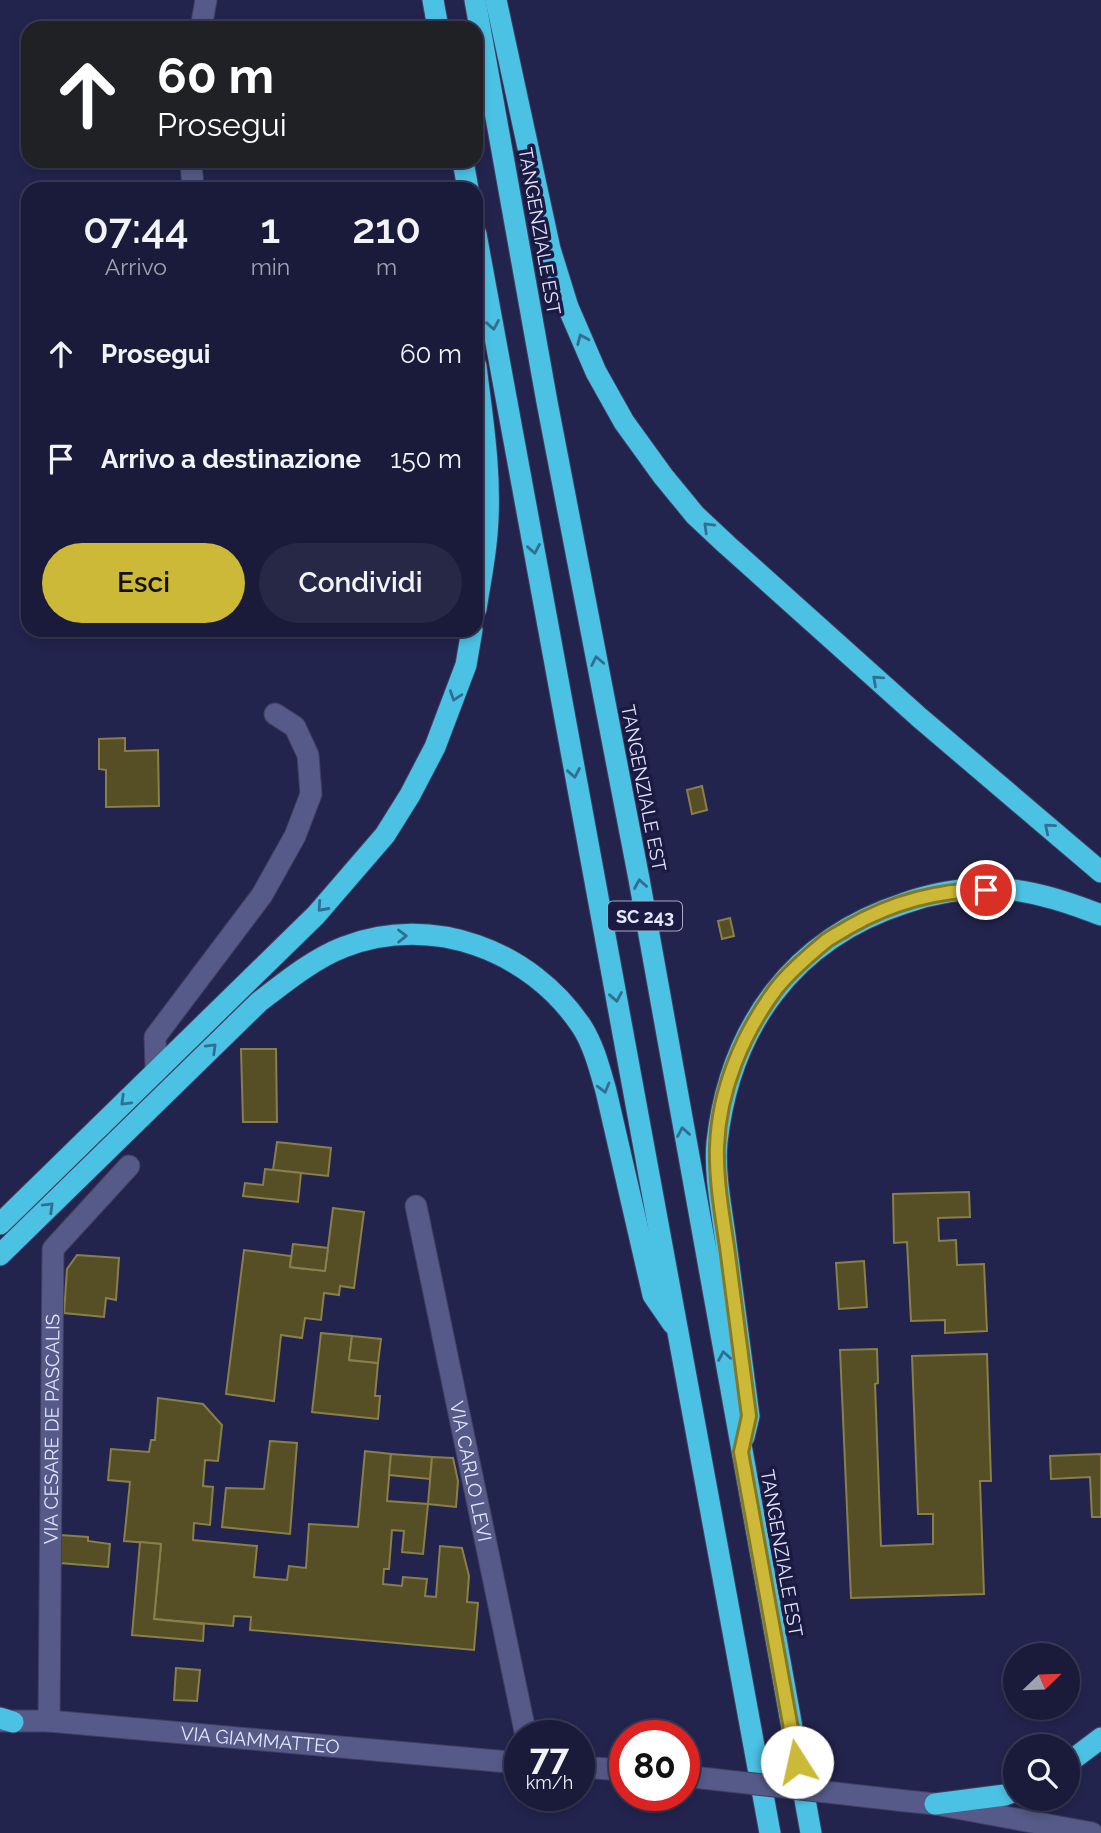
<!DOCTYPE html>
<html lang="it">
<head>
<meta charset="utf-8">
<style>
  :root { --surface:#1a1b3a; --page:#272845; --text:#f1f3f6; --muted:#9fa1af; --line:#383954; --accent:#cdb938 }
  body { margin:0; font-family:Raleway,sans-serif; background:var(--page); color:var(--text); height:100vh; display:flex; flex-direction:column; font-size:26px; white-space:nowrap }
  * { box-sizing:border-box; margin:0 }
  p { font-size:23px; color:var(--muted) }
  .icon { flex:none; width:38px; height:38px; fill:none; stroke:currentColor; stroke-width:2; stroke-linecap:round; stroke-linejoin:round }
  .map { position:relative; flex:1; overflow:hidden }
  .sheet { position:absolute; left:21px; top:182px; width:462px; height:455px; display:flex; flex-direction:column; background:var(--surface); border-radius:21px; box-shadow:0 4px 10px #0003,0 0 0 2px var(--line) }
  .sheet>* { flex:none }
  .top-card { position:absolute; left:21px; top:21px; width:462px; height:147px; border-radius:21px; box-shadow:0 4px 10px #0003,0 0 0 2px var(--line); background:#202124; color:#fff; overflow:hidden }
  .needle { width:46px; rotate:67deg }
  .fabs { position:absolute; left:1003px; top:1643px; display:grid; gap:14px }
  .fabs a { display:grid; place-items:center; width:77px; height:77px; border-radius:50%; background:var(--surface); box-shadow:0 4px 10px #0003,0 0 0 2px var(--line); font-size:35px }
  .speed { position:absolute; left:504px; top:1720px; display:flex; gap:14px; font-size:35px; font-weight:700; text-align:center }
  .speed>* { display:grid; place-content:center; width:91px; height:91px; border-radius:50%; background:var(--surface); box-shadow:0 4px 10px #0003,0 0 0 2px var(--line); line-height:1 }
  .speed small { font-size:18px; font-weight:400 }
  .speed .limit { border:10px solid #d22; background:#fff; color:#111 }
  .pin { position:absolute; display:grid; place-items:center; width:60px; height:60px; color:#fff; margin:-30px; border:4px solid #fff; border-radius:50%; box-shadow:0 2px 7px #0007 }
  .me { position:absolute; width:77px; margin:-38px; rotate:350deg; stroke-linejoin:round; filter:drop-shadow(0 0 5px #0008) }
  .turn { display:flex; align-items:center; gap:24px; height:147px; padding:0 21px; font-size:32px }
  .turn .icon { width:91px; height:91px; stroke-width:2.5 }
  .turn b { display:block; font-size:49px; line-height:60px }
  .eta { display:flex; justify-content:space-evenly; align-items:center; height:119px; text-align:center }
  .eta b { font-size:42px; font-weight:600; line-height:49px }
  .primary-button { display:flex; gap:14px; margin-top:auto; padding:14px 21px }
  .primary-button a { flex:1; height:80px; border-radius:42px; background:var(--accent); color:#111; font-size:28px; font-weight:600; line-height:80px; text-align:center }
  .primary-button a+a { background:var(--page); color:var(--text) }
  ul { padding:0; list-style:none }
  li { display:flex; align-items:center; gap:21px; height:105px; padding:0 21px }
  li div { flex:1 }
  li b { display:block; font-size:26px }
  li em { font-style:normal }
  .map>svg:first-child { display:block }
  .building { fill:#564f25; stroke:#887f49; stroke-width:2 }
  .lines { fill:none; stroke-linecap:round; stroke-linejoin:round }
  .minor-casing { stroke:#413f62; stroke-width:23 }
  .highway-casing { stroke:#413f62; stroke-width:23 }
  .minor { stroke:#565a88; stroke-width:21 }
  .highway { stroke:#4bc2e4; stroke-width:21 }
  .minor-bridge-casing { stroke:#413f62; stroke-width:23; stroke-linecap:butt }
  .minor-bridge { stroke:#565a88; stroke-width:21 }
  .oneway { stroke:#326e93 }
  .route-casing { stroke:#857824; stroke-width:18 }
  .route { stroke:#cdb938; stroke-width:12 }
  .labels { text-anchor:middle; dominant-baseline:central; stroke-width:7; stroke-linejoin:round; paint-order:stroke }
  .shield { fill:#1a1a42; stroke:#a7a9c4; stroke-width:2 }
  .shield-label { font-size:18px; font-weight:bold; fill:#e3e6fc }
  .street-label { font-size:19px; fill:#e3e6fc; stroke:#1a1a42 }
</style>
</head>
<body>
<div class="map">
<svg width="1101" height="1833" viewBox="0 0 1101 1833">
  <rect width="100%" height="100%" fill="#23244d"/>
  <g class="building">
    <polygon points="125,738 125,751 158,750 159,806 106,807 106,770 99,769 99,739"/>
    <polygon points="702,786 707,810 692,814 687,790"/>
    <polygon points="730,918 734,936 722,939 718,921"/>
    <polygon points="241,1049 276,1049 277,1122 243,1122"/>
    <polygon points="277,1142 331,1148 328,1176 273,1170"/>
    <polygon points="265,1169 301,1173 298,1202 243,1196 245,1183 263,1185"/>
    <polygon points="969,1192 970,1217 938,1218 939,1241 956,1240 957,1265 984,1264 987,1331 945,1333 945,1320 911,1321 907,1242 894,1243 893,1194"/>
    <polygon points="333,1208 364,1212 354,1288 340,1286 339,1295 324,1293 321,1320 305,1318 302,1338 281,1335 274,1401 226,1394 244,1250 291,1256 290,1267 325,1271"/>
    <polygon points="293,1244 328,1248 325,1271 290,1267"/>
    <polygon points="77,1255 119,1258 116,1300 106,1298 104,1317 64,1313 67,1269"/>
    <polygon points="864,1261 867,1307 839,1309 836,1263"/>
    <polygon points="321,1333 352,1336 349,1360 378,1363 375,1396 380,1396 378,1419 312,1412"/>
    <polygon points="352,1336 381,1339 378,1363 349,1360"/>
    <polygon points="877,1349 878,1383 875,1384 881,1546 933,1544 933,1514 918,1514 912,1356 987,1354 991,1481 980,1481 984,1594 851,1598 840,1350"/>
    <polygon points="158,1398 203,1404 222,1425 218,1461 205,1460 203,1486 213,1487 210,1525 194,1523 193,1540 257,1546 254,1577 287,1580 289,1566 306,1568 309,1524 358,1527 365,1451 391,1454 387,1501 428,1504 423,1554 402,1552 404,1531 392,1530 389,1569 384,1569 383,1584 402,1586 403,1577 427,1579 425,1596 436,1597 440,1546 462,1548 469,1576 467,1602 478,1603 474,1650 250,1630 251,1617 234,1616 233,1626 154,1619 161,1544 124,1541 130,1482 108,1480 111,1449 149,1452 151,1440 155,1440"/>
    <polygon points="270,1441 297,1443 290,1534 222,1527 226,1488 264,1489"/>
    <polygon points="391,1454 432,1457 430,1479 389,1475"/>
    <polygon points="1101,1454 1101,1517 1092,1517 1090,1477 1051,1479 1050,1456"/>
    <polygon points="432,1457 453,1458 458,1481 456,1507 428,1504"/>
    <polygon points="60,1535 88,1537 88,1541 110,1544 108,1567 60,1563"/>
    <polygon points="140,1542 161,1544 154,1619 204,1624 203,1641 132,1635"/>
    <polygon points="176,1668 200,1670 197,1701 174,1700"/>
  </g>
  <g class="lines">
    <defs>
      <g id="minor">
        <polyline points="201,28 206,0"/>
        <polyline points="191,161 193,189"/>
        <polyline points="156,1072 155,1037 262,895 295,836 311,794 308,755 295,727 275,714"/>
        <path id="s1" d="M416,1206L526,1736"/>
        <path id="s2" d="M0,1721H49L520,1763"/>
        <path id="s3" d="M49,1721L53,1249L129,1166"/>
        <polyline points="579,1767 625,1770"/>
        <polyline points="897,1800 935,1804 1092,1833"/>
      </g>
      <g id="highway">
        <polyline points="433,0 438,28"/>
        <polyline points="475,0 547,402 639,879 811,1833"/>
        <polyline points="496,0 550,249 568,307 596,372 624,422 663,476 695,515 727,545 920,718 1101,872"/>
        <polyline points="463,161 468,189"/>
        <polyline points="476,234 770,1833"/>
        <path d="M476,366C483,422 492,478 487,534C485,559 480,584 476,609"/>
        <polyline points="0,1224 316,915 385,835 410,795 435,747 466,665 472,630"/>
        <path d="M0,1255L259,1002C285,982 313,959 344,947C432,913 531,950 582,1027C594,1046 600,1070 606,1091L653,1295L673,1324"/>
        <path d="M744,1437L749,1416C741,1358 734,1300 726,1243C722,1211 714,1174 717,1142C730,1027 793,939 905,903C936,892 971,887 1004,889C1038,892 1070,903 1101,915"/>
        <polyline points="0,1718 13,1722"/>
        <polyline points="1068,1763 1101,1738"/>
        <polyline points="935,1804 1005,1795 1015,1791"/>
      </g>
    </defs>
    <use href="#minor" class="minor-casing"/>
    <use href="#highway" class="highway-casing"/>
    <use href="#minor" class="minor"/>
    <use href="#highway" class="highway"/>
    <defs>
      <polyline id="minor-bridge" points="684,1776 897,1800"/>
    </defs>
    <use href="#minor-bridge" class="minor-bridge-casing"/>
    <use href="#minor-bridge" class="minor-bridge"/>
  </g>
  <defs><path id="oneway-chevron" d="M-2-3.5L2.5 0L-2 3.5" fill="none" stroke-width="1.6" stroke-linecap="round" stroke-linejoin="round" transform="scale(1.75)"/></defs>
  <g class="oneway">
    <use href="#oneway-chevron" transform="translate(493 325) rotate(80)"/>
    <use href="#oneway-chevron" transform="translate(582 339) rotate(-113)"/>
    <use href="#oneway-chevron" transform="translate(708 527) rotate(-136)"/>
    <use href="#oneway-chevron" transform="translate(534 549) rotate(80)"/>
    <use href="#oneway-chevron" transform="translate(597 661) rotate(-101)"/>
    <use href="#oneway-chevron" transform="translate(877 680) rotate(-138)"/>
    <use href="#oneway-chevron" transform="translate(455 696) rotate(109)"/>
    <use href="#oneway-chevron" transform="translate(574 773) rotate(80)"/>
    <use href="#oneway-chevron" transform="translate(1049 828) rotate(-140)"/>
    <use href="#oneway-chevron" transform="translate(640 884) rotate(-100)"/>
    <use href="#oneway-chevron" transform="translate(322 907) rotate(132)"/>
    <use href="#oneway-chevron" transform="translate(402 936) rotate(-1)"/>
    <use href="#oneway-chevron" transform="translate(616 997) rotate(80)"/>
    <use href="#oneway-chevron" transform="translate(212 1048) rotate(-44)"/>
    <use href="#oneway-chevron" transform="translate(604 1088) rotate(75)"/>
    <use href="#oneway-chevron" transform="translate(125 1101) rotate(136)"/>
    <use href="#oneway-chevron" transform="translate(683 1132) rotate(-100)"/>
    <use href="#oneway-chevron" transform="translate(49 1207) rotate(-44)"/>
    <use href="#oneway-chevron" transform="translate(724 1356) rotate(-100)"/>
  </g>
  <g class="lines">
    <defs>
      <path id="route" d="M797,1762L741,1452L749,1416C742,1360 734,1303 727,1247C722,1214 716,1180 717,1146C719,1090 743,1033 776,989C790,971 809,955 826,941C833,936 841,932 849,927C891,903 937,890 986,890"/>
    </defs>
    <use href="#route" class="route-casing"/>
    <use href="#route" class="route"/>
  </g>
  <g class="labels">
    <rect class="shield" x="608" y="901.5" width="74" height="29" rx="5"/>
    <g class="shield-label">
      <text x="645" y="916">SC 243</text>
    </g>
    <g class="street-label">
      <text transform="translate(540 231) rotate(80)">TANGENZIALE EST</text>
      <text transform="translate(644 788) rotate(79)">TANGENZIALE EST</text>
      <text stroke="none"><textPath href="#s3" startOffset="292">VIA CESARE DE PASCALIS</textPath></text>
      <text stroke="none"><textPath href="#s1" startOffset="271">VIA CARLO LEVI</textPath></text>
      <text transform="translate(782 1553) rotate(80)">TANGENZIALE EST</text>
      <text stroke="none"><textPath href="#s2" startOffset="261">VIA GIAMMATTEO</textPath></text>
    </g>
  </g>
</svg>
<div class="fabs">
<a><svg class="needle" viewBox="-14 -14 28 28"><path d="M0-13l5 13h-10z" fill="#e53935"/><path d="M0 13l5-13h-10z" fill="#9fa1af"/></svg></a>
<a><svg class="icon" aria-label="search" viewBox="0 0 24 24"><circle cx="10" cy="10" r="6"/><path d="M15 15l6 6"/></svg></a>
</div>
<div class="speed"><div>77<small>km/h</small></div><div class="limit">80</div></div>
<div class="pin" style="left:986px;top:890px;background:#d93025"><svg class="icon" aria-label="arrive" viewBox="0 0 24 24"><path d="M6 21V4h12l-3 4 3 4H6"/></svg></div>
<svg class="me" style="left:797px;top:1762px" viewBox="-20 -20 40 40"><circle r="19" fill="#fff"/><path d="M0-13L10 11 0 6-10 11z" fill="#cdb938"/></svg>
<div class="top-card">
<div class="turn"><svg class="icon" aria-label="ahead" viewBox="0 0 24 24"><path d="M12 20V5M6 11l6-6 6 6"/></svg><div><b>60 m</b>Prosegui</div></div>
</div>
<section class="sheet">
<div class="eta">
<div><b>07:44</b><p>Arrivo</p></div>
<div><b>1</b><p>min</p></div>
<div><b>210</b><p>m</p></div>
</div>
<ul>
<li><svg class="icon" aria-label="ahead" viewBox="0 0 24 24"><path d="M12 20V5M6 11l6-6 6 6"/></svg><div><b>Prosegui</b></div><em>60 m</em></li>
<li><svg class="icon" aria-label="arrive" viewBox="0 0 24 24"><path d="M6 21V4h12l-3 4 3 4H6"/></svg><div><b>Arrivo a destinazione</b></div><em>150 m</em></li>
</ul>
<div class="primary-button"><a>Esci</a><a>Condividi</a></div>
</section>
</div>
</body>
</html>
